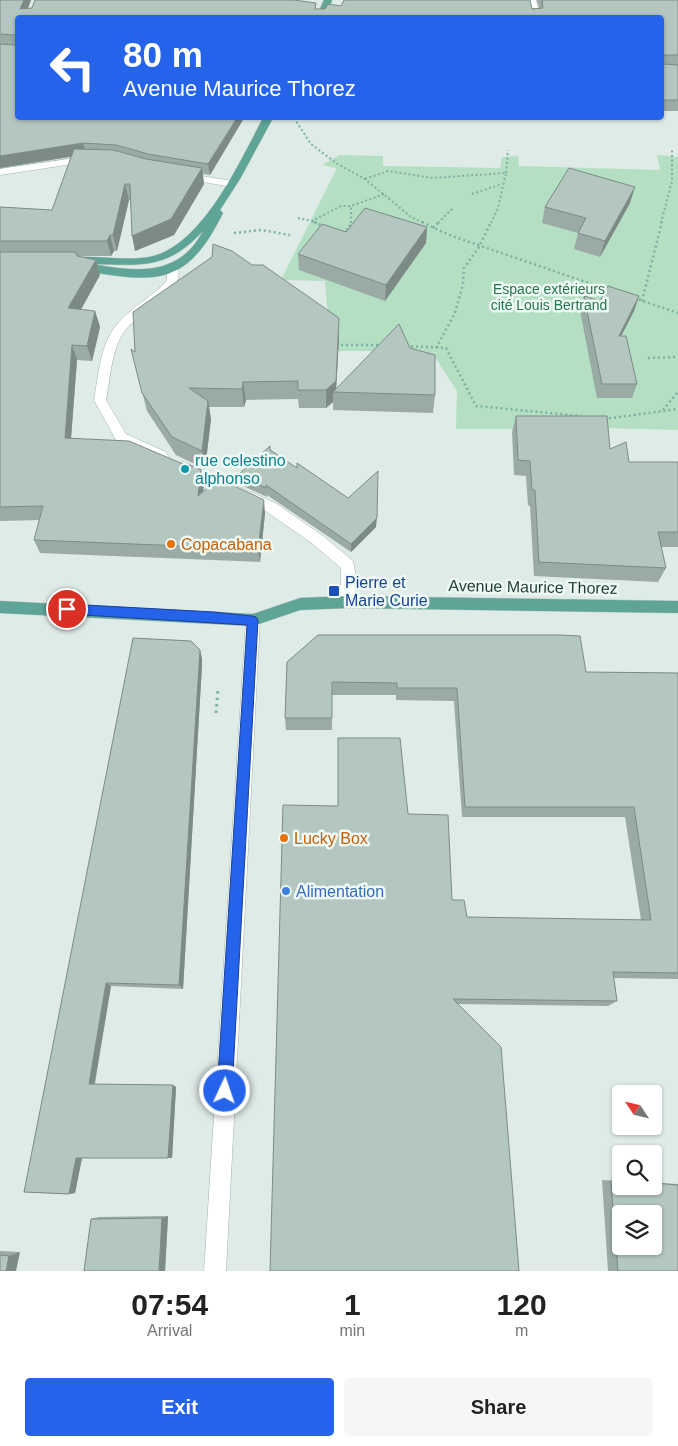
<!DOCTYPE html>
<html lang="en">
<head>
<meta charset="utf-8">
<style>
  :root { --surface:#fff; --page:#f6f6f6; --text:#222; --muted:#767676; --accent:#2563eb }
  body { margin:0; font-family:Arial,sans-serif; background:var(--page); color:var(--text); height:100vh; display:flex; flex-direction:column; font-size:19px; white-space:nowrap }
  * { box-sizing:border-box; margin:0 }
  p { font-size:16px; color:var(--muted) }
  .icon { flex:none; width:28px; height:28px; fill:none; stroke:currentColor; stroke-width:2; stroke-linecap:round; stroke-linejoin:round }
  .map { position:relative; height:1271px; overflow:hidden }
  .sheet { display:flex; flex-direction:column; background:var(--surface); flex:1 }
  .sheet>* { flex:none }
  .banner { position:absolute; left:15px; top:15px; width:649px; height:105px; border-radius:5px; box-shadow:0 1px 4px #0004; background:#2563eb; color:#fff; overflow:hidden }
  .needle { width:32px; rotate:305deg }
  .buttons { position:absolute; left:612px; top:1085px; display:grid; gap:10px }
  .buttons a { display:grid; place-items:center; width:50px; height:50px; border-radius:5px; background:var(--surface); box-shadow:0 1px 4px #0004; font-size:25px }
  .pin { position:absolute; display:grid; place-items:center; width:42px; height:42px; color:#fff; margin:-21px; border:2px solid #fff; border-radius:50%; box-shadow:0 1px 5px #0007 }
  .me { position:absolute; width:55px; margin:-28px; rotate:3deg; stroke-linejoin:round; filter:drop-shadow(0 0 4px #0008) }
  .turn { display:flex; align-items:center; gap:18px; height:105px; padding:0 25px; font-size:22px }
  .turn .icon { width:65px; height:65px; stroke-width:2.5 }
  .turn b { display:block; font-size:35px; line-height:42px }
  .eta { display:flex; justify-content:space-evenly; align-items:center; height:85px; text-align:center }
  .eta b { font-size:30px; font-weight:800; line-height:35px }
  .primary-button { display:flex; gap:10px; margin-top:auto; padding:10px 25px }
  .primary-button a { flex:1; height:58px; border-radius:5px; background:var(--accent); color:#fff; font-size:20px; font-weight:800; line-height:58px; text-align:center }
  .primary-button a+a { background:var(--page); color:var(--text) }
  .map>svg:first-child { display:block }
  .green { fill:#b4dfc2 }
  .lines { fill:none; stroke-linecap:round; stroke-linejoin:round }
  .minor-casing { stroke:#a1b3ae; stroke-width:1 }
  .major-casing { stroke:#c0c8c7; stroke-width:1 }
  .path-far2 { stroke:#7bb2a4; stroke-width:2; stroke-dasharray:2 2.5; stroke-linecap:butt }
  .path-far1 { stroke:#7bb2a4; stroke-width:2.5; stroke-dasharray:2 3; stroke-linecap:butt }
  .path { stroke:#7bb2a4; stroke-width:3; stroke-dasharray:2.5 4; stroke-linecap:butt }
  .minor { fill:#fff; fill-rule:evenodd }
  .major { fill:#5ea597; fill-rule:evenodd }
  .wall { fill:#9aaaa4 }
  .shaded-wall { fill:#7d8b86 }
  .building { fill:#b3c6bf; stroke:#7d8b86; fill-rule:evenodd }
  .route { fill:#2563eb; stroke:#184099 }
  .culture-dot { fill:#0f9aa8; stroke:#eef8f4; stroke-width:2 }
  .food-dot { fill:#e8710a; stroke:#eef8f4; stroke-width:2 }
  .transit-dot { fill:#1a4fb4; stroke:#eef8f4; stroke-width:2 }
  .shop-dot { fill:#3f7fe0; stroke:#eef8f4; stroke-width:2 }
  .labels { text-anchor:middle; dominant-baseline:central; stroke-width:5; stroke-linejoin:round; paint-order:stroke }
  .far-park-label { font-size:14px; fill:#257649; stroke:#eef8f4 }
  .culture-label { font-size:16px; fill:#0d838f; stroke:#eef8f4; text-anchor:start }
  .food-label { font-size:16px; fill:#c56008; stroke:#eef8f4; text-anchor:start }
  .transit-label { font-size:16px; fill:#164399; stroke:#eef8f4; text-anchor:start }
  .street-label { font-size:16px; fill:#1e3c36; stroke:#eef8f4 }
  .shop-label { font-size:16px; fill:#366cbe; stroke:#eef8f4; text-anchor:start }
</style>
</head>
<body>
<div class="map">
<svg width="678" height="1271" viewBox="0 0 678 1271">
  <rect width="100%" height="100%" fill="#deebe6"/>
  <polygon class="green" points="339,155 383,156 383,166 500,168 502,157 518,156 519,166 660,170 657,155 678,157 678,430 604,428 456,429 457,391 433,354 375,351 315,351 329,327 325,281 281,280 337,168 322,165"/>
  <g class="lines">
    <defs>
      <g id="minor">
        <polygon points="528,0 536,0 540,18 531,18"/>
        <polygon points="89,156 94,159 93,161 0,175 0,169"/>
        <polygon points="184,173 232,181 237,184 232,187 180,178 179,176"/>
        <path d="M173,265L177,266C188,289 142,313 129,326C111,344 111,376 106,400L126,434L166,452L168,456L166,460L161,461L116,440L94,400C99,374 100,341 120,321C133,307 150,297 164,284L167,280V269Z"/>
        <path d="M184,462L277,504L323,536L353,561L357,582L353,606L348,608L343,606C339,598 342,578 341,568L313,544L267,512L179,471L177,467L179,463Z"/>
        <polygon points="253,614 258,615 260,620 226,1271 204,1271 246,620 248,615"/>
      </g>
      <g id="major">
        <polygon points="324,0 332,0 325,18 316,18"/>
        <path d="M263,118H273L240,179L220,210L223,213C188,284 159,284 86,271L82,270L80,267L82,264H72L70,261L76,257C100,256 125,261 149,257C202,247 240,161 263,118ZM203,231C179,277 136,272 93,264C142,265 167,270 203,231Z"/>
        <polygon points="348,596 678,601 678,613 348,608 300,610 253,626 0,613 0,601 253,614 300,598"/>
      </g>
    </defs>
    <use href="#minor" class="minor-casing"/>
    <use href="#major" class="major-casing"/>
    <g class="path-far2">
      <polyline points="294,118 311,144 336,163 365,179 411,217 424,223"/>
      <polyline points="506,173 508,150"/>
      <polyline points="365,179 388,171 432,178 506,173 498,208 491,223"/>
      <polyline points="472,194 502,184"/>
      <polyline points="298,218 312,221 341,206 351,206 384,194"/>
      <polyline points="312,221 317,223"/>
      <polyline points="351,223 351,206"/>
      <polyline points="438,223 453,208"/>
      <polyline points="661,223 672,181 672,150"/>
    </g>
    <g class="path-far1">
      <polyline points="314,222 325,227"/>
      <polyline points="422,222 449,235 609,290"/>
      <polyline points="433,228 439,222"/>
      <polyline points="234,233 261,230 290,235"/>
      <polyline points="342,233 349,228 351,222"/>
      <polyline points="634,298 678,313"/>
      <polyline points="642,301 662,222"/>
      <polyline points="336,345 382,345"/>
      <polyline points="406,346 446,348 476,406 581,416"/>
      <polyline points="436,348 455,313 463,284 464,268 479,247 491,222"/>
      <polyline points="648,358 678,357"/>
      <polyline points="663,410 678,392"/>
      <polyline points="604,419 678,409"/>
    </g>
    <polyline class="path" points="216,713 218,689"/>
    <use href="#minor" class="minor"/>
    <use href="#major" class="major"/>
  </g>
  <g class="wall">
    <polygon points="0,0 31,0 28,8 316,3 316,9 325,9 341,6 539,8 537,0 678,0 678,111 661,111 661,18 18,18 244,118 210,175 203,174 204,184 174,235 135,251 130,200 129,200 117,251 114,251 111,256 77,256 96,260 100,275 81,310 95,311 100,327 92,361 77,360 71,438 188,466 187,464 201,470 204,484 203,492 265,513 260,562 40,553 34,540 39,520 0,521 0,207 52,210 71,157 0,168"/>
    <polygon points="630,203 600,257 574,249 578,233 542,223 545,207"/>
    <polygon points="427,227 426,243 385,301 299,270 298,254"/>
    <polygon points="584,296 600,301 639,296 634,311 621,336 637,384 632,398 597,398 580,311"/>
    <polygon points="339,337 336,389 410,348 435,395 433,413 333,410 333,402 326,408 299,408 298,399 246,400 244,407 209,407 211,419 205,469 176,455 147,411 131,349 135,352"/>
    <polygon points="516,416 610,449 629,462 678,462 678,547 661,547 666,568 658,582 534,576 530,506 528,505 526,476 514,475 512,432"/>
    <polygon points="271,450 376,527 351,552 267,495 267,497 239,484 238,475"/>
    <polygon points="200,650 202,659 202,665 183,989 111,986 95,1084 173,1085 176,1087 172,1158 82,1158 75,1193 69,1194 24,1192"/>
    <polygon points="287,662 586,672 678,673 678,979 614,978 617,1001 608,1006 458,1004 519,1271 408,814 452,900 467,917 641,920 625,817 462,817 454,701 396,700 396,695 332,695 332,730 286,730 285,718"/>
    <polygon points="602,1180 621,1181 621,1186 654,1186 654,1183 678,1184 678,1271 608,1271"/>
    <polygon points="168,1216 165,1271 84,1271 91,1219 99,1217"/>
    <polygon points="0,1251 20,1252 0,1271"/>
  </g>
  <g class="shaded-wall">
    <polygon points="24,0 31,0 24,18 20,9"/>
    <polygon points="237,118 244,118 210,175 208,164"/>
    <polygon points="83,143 86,154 0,168 0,156"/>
    <polygon points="202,168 204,184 174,235 135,251 132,236"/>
    <polygon points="125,184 129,200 117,251 113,235"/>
    <polygon points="635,187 630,203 600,257 605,241"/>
    <polygon points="427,227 426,243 385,301 386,285"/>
    <polygon points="110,235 114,251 111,256 107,241"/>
    <polygon points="96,260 100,275 73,323 68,308"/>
    <polygon points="639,296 634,311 614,350 619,336"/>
    <polygon points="95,311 100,327 92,361 87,346"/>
    <polygon points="339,318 339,337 336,392 333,392 333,402 326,408 326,390"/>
    <polygon points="72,345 77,360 70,452 65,438"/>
    <polygon points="243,382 246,400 244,407 242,389"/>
    <polygon points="208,401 211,419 205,469 202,451"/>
    <polygon points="201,470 204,484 201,510 198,496"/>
    <polygon points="264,500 265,513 260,562 258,549"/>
    <polygon points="377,518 376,527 351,552 351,544"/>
    <polygon points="200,650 202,659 202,665 183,989 179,985"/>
    <polygon points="106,983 111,986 94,1086 89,1084"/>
    <polygon points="173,1085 176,1087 172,1158 168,1158"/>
    <polygon points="76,1158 82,1158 75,1193 69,1194"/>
    <polygon points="168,1216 165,1271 159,1271 162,1218"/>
    <polygon points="20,1252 16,1271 6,1271 9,1256"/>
  </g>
  <g class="building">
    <polygon points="0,0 24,0 20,9 32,8 35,0 294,0 316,3 315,9 325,9 328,4 341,6 344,0 530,0 532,9 543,8 542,0 678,0 678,55 664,55 662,57 663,64 678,65 678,100 661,100 661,18 18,18 18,118 237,118 208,164 148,154 116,145 83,143 0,156 0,44 15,45 17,37 15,35 0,34"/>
    <polygon points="74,149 113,150 146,159 202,168 171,219 132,236 130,184 125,184 113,235 110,235 107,241 0,241 0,207 52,210"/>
    <polygon points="569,168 635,187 605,241 578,233 586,218 545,207"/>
    <polygon points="365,208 427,227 386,285 298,254 322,224 346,232"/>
    <polygon points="213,244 232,251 252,265 263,265 339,318 336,381 326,390 298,390 298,381 243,382 242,389 189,388 208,401 202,451 172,437 142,393 131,349 135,352 133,312 212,257"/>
    <polygon points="0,252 75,252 77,256 96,260 68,308 95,311 87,346 72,345 65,438 129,441 190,467 187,464 201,470 198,496 218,478 264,500 258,549 34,540 43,506 0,507"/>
    <polygon points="608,286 639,296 619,336 626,336 637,384 602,384 584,296 600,301"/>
    <polygon points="399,324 410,348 435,355 435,395 333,392"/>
    <polygon points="516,416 607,416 610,449 626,442 629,462 678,462 678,532 658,532 666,568 539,562 535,490 532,490 530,461 518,460"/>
    <polygon points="270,446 270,450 297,468 297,463 348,498 378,471 377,518 351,544 266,485 266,488 238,475"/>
    <polygon points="318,635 560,635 580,636 586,672 678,673 678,973 613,972 617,1001 453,999 501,1047 519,1271 270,1271 283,805 338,806 338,738 400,738 408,814 448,815 452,900 464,900 467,917 651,920 634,807 465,807 457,688 397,688 397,683 332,682 332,718 285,718 287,662"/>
    <polygon points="133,638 191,641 200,650 179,985 106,983 89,1084 173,1085 168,1158 76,1158 69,1194 24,1192"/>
    <path d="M611,1181L621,1182V1186H654V1183L678,1185V1271H618ZM621,1214H654V1246H621Z"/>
    <polygon points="162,1218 159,1271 84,1271 91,1219"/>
    <polygon points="0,1255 9,1256 6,1271 0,1271"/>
  </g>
  <polygon class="route" points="67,604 214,612 252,616 256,617 258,620 232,1091 230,1097 225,1099 219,1097 217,1091 247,625 67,614 63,613 61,609 63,606"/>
  <circle class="culture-dot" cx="185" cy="469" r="5"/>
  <g class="food-dot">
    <circle cx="171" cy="544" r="5"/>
    <circle cx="284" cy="838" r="5"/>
  </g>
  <rect class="transit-dot" x="328" y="585" width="12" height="12" rx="2.5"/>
  <circle class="shop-dot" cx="286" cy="891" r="5"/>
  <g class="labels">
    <g class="far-park-label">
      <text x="549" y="289">Espace extérieurs<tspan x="549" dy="16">cité Louis Bertrand</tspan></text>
    </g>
    <g class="culture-label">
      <text x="195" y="460">rue celestino<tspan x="195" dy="18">alphonso</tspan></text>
    </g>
    <g class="food-label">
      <text x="181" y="544">Copacabana</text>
      <text x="294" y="838">Lucky Box</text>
    </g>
    <g class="transit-label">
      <text x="345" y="582">Pierre et<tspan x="345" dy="18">Marie Curie</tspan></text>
    </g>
    <g class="street-label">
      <text transform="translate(533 587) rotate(1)">Avenue Maurice Thorez</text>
    </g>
    <g class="shop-label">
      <text x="296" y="891">Alimentation</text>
    </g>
  </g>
</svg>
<div class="buttons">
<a><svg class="needle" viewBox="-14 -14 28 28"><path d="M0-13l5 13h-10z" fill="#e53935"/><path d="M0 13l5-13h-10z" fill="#767676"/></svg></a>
<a><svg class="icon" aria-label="search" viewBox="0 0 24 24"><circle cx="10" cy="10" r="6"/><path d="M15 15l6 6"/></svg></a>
<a><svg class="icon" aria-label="layers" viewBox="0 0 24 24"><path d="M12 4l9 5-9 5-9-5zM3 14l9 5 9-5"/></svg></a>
</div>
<div class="pin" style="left:67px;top:609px;background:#d93025"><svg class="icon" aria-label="arrive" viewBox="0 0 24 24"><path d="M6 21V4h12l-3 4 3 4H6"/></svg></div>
<svg class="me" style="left:225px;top:1091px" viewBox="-20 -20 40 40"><circle r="17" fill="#2563eb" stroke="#fff" stroke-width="3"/><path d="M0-11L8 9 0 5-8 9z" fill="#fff"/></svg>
<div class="banner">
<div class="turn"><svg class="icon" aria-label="left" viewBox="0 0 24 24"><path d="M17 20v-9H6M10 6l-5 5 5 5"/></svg><div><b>80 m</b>Avenue Maurice Thorez</div></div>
</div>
</div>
<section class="sheet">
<div class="eta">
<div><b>07:54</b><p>Arrival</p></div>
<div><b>1</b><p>min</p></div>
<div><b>120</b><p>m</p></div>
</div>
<div class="primary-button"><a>Exit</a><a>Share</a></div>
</section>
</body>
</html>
